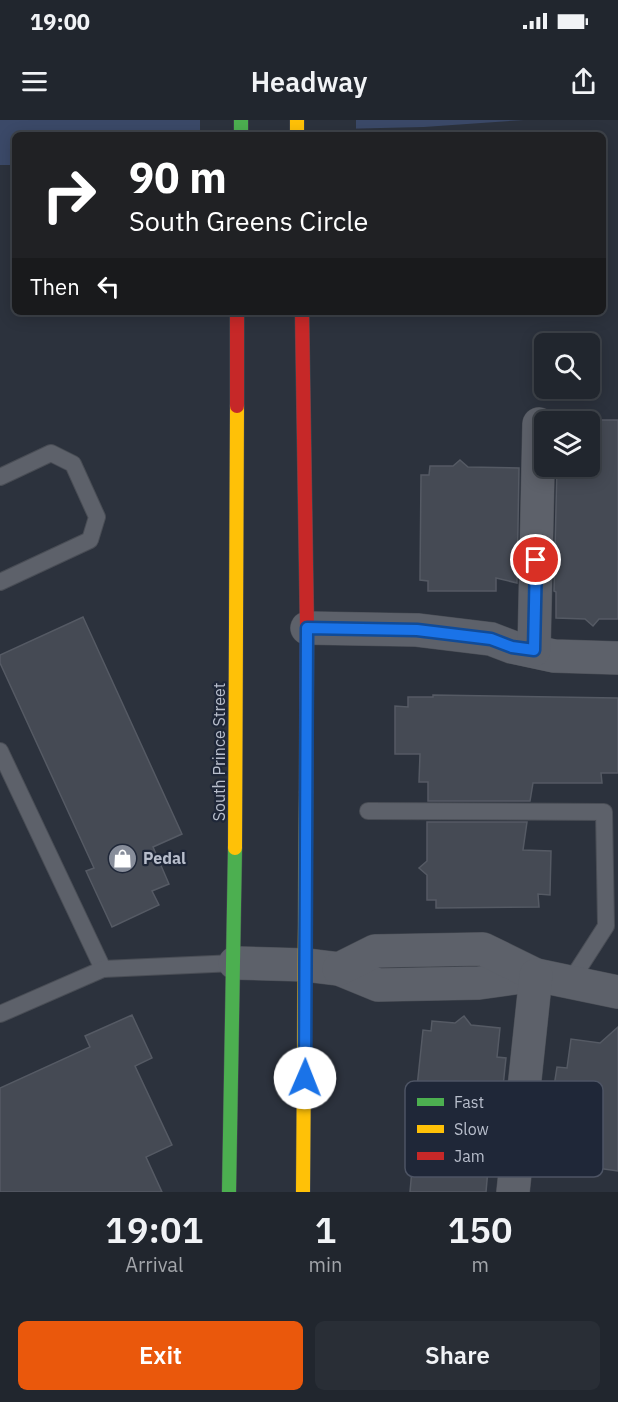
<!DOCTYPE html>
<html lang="en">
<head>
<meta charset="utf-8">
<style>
  :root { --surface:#21262e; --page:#292e36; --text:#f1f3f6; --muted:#a2a5aa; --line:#3e434a; --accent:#ea580c }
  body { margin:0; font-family:"IBM Plex Sans",sans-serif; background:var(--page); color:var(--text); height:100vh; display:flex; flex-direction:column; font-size:22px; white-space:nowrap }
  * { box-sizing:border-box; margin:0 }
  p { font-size:20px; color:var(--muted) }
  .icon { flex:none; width:33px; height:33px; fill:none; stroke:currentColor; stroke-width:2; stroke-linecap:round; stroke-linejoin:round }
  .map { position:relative; height:1072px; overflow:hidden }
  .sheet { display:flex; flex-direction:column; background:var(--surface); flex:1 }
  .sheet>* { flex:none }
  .banner { position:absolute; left:12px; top:12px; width:594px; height:183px; border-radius:9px; box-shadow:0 3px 15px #0003,0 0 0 2px var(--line); background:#202124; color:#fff; overflow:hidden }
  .tools { position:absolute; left:534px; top:213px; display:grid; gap:12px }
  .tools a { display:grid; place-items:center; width:66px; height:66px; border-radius:9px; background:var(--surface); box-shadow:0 3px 15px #0003,0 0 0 2px var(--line); font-size:30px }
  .pin { position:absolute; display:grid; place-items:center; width:51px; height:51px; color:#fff; margin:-26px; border:3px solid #fff; border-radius:50%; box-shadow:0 2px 6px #0007 }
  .me { position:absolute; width:66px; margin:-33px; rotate:1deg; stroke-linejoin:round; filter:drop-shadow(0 0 4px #0008) }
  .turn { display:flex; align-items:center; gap:21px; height:126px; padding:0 18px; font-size:27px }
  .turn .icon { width:78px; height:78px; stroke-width:2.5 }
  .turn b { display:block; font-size:42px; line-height:51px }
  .then { display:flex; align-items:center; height:57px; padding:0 18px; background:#0003; gap:12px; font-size:22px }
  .eta { display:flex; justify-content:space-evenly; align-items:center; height:102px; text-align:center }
  .eta b { font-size:36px; font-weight:600; line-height:42px }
  .button { display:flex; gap:12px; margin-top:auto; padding:12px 18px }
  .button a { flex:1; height:69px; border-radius:9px; background:var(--accent); color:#fff; font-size:24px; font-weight:600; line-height:69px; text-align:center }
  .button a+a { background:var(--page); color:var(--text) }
  .status { display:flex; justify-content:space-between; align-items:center; height:42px; padding:0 30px; background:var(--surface); direction:ltr }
  .status svg { height:16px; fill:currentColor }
  header { display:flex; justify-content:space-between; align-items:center; height:78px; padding:0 18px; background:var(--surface); font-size:27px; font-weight:600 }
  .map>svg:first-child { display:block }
  .water { fill:#3b4968 }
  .pier { fill:#2c323d }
  .building { fill:#454a54; stroke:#555a64; stroke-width:1.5 }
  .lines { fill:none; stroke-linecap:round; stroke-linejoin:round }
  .lane-casing { stroke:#494d55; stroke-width:18 }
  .street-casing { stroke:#494d55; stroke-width:34 }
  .fast-casing { stroke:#494d55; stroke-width:15 }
  .slow-casing { stroke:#494d55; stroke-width:15 }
  .jam-casing { stroke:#494d55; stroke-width:15 }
  .lane { stroke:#5d616a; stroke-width:16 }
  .street { stroke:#5d616a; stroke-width:33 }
  .fast { stroke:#4caf50; stroke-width:14 }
  .slow { stroke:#ffc107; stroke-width:14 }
  .jam { stroke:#c62828; stroke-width:14 }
  .route-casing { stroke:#114b97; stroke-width:15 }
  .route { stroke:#1a73e8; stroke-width:10 }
  .labels { text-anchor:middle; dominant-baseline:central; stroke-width:4.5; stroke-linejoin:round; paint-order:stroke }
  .street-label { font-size:16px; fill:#b8becc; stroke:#1f2738 }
  .poi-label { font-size:16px; font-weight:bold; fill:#b8becc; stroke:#1f2738; text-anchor:start }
  .key { fill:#1f2738; stroke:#4d5464; stroke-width:1.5 }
  .key-label { font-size:16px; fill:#b8becc }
</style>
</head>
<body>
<div class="status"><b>19:00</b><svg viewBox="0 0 49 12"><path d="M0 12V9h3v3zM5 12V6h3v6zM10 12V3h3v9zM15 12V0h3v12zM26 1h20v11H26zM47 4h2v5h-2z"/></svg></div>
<header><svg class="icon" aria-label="menu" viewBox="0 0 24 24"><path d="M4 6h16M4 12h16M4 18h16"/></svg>Headway<svg class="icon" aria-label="share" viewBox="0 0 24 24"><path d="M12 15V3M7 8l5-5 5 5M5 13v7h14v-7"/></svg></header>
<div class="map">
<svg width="618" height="1072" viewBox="0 0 618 1072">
  <rect width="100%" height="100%" fill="#2c323d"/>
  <polygon class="water" points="0,0 524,0 424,7 166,13 158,15 15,15 15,45 0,45"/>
  <polygon class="pier" points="200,0 356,0 356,11 200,15"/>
  <g class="building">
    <polygon points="594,292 601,300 618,300 618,499 599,499 593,506 585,499 556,498 556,472 554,471 557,346 590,346 590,302 558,300 587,300"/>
    <polygon points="460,340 468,347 519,348 517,463 496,458 496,471 428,471 428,461 420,460 421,355 429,355 430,346 453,346"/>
    <polygon points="83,497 182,714 153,727 169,764 152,771 159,785 112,807 86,751 94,748 0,543 0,535"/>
    <polygon points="433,575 618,578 618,653 601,653 602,663 533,663 530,681 428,681 428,662 419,662 420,634 395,634 395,586 408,587 408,577 433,577"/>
    <polygon points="427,702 527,702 523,730 551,731 550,775 538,774 539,787 436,788 436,780 427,780 427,755 419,748 427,741"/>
    <polygon points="132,895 152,938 135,946 172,1025 146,1037 162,1072 0,1072 0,968 90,927 85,916"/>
    <polygon points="464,896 471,905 500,908 497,937 506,938 499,1004 492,1003 486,1072 410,1072 415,1015 412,1015 423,910 431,911 432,901 455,903"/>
    <polygon points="618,907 618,1051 597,1048 589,1054 582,1046 553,1041 557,1013 547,1012 557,947 567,948 571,919 600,923"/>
  </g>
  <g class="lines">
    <defs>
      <g id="lane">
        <polyline points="0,357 51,333 73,344 97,397 90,420 0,462"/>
        <polyline points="0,631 103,849"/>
        <polyline points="368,691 604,692 606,806 570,862"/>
        <polyline points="0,894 103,849 235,843"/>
      </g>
      <g id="street">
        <polyline points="307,508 417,510 491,519 512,527 554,536 618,538"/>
        <polyline points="534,530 539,304"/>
        <polyline points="235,843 306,845 339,849 378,865 479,863 536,855"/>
        <polyline points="339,849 375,831 483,829 536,855 618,872"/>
        <polyline points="513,1072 536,855"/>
      </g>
      <g id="fast">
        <polyline points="241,0 241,15"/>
        <polyline points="229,1072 235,728"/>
      </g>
      <g id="slow">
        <polyline points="297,0 297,15"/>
        <polyline points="235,728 237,286"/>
        <polyline points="303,1072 306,672"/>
      </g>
      <g id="jam">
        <polyline points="302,192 307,508 306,672"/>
        <polyline points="237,286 237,192"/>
      </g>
    </defs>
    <use href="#lane" class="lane-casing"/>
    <use href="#street" class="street-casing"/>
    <use href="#fast" class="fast-casing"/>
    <use href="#slow" class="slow-casing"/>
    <use href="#jam" class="jam-casing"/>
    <use href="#lane" class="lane"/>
    <use href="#street" class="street"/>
    <use href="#fast" class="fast"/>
    <use href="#slow" class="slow"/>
    <use href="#jam" class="jam"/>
  </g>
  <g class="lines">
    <defs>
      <polyline id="route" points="305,958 307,508 417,510 491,519 512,527 534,530 536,440"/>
    </defs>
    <use href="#route" class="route-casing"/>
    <use href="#route" class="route"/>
  </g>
  <defs>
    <symbol id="shop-disc" viewBox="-11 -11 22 22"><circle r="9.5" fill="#878d9a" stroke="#1f2738"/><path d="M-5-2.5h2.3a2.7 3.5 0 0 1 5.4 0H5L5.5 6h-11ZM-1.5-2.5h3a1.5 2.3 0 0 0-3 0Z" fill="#fff"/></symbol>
  </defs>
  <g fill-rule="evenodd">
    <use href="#shop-disc" x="106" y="722" width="33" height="33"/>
  </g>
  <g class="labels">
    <g class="street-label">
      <text transform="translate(219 632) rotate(-90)">South Prince Street</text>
    </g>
    <g class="poi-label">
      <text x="143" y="738">Pedal</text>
    </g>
  </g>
  <rect x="405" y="961" width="198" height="96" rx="9" class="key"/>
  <rect x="417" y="978" width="27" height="8" fill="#4caf50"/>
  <rect x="417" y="1005" width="27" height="8" fill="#ffc107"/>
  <rect x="417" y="1032" width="27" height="8" fill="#c62828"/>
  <g class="key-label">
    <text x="454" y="988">Fast</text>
    <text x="454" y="1015">Slow</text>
    <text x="454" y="1042">Jam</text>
  </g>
</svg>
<div class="tools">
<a><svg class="icon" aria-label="search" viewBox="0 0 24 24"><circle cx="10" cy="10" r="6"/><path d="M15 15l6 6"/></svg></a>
<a><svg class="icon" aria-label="layers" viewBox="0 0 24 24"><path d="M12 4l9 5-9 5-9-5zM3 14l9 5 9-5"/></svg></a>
</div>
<div class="pin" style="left:536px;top:440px;background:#d93025"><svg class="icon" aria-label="arrive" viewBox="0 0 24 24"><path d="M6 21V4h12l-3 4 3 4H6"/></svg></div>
<svg class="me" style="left:305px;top:958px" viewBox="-20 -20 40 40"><circle r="19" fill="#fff"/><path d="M0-13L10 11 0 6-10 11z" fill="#1a73e8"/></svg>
<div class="banner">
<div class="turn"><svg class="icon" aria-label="right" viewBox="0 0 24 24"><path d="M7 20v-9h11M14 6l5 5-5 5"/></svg><div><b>90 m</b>South Greens Circle</div></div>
<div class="then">Then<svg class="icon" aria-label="left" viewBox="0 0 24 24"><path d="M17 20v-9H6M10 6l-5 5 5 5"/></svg></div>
</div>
</div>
<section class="sheet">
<div class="eta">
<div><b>19:01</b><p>Arrival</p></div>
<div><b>1</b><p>min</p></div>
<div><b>150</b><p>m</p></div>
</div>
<div class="button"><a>Exit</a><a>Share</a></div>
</section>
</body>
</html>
